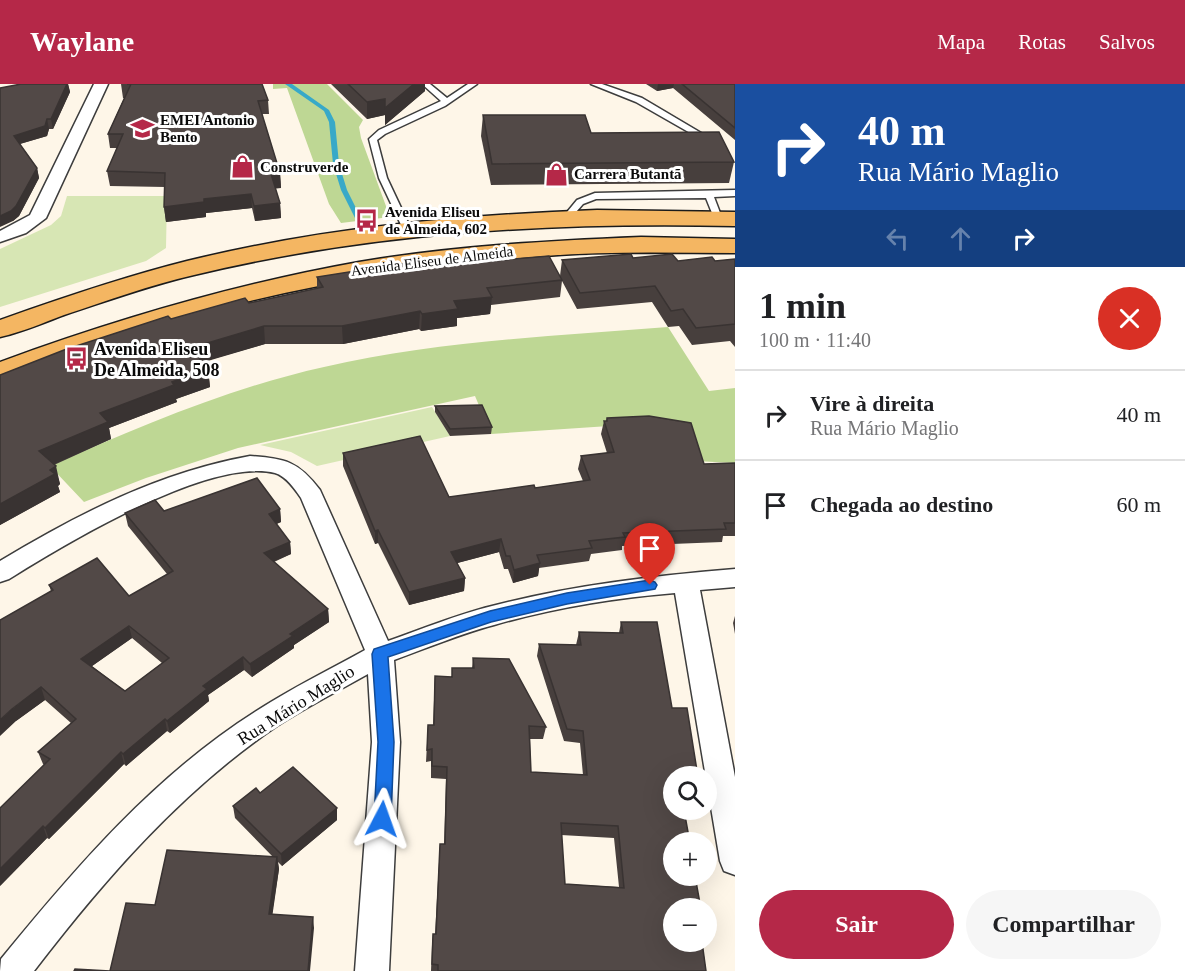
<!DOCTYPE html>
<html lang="pt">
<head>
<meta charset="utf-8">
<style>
  :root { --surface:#fff; --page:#f6f6f6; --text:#202124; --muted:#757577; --line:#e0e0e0; --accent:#b52848 }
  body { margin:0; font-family:Georgia,serif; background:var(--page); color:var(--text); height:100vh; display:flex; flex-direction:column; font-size:22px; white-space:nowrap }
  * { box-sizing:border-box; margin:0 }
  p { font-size:20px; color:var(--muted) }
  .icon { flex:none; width:33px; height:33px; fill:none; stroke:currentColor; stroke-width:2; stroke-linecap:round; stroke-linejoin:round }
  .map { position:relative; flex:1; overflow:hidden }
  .sheet { display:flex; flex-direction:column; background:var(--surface); width:450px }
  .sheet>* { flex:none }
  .guide { background:#1a4fa0; color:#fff; overflow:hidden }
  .fabs { position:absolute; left:663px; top:682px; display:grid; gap:12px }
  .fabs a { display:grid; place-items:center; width:54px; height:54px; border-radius:50%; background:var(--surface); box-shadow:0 6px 24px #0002; font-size:30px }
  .pin { position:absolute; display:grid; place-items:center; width:51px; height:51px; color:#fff; margin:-62px -26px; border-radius:50% 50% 50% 0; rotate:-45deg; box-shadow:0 0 6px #0007 }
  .pin .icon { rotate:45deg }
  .me { position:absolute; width:66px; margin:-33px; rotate:4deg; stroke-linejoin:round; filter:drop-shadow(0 0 4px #0008) }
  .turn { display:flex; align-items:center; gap:21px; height:126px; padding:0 24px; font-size:27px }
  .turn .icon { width:78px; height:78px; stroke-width:2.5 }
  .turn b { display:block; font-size:42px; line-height:51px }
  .lanes { display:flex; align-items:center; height:57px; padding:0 24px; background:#0003; justify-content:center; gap:30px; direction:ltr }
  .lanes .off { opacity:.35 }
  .round { display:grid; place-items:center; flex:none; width:63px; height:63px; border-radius:32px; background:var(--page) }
  .head { display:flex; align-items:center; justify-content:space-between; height:102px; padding:0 24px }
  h1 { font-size:36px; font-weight:800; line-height:45px }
  .cta { display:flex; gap:12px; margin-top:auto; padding:12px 24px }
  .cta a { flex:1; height:69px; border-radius:36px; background:var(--accent); color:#fff; font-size:24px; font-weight:800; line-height:69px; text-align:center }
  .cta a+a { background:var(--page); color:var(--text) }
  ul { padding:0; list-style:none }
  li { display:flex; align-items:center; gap:18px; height:90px; padding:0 24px; border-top:2px solid var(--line) }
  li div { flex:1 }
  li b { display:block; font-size:22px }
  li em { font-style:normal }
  header { display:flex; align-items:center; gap:36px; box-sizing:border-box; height:84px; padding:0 30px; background:var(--accent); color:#fff }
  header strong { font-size:28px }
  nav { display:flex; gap:33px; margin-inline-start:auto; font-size:21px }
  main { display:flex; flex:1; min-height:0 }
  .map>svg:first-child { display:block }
  .green { fill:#d7e6b4 }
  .forest { fill:#bed794 }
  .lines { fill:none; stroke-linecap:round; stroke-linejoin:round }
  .stream { fill:#38a9c8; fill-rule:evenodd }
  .lane-casing { stroke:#3d3d3d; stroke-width:3 }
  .street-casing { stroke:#3d3d3d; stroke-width:3 }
  .primary-casing { stroke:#1b1b1b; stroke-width:3 }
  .lane { fill:#fff; fill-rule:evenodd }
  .street { fill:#fff; fill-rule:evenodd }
  .primary { fill:#f4b662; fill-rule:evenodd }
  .wall { fill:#473f3d; fill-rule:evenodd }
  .shaded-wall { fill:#393332 }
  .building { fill:#524947; stroke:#393332; stroke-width:1.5; fill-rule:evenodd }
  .route { fill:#1a73e8; stroke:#114b97; stroke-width:1.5 }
  .labels { text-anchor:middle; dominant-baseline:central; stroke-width:6; stroke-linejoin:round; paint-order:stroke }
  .far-poi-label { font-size:15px; font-weight:bold; fill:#0a0a0a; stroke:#fff; text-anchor:start }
  .far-street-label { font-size:15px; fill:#0a0a0a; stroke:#fff }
  .poi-label { font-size:18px; font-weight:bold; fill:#0a0a0a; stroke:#fff; text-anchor:start }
  .street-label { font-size:18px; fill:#0a0a0a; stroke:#fff }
</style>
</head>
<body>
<header>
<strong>Waylane</strong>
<nav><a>Mapa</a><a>Rotas</a><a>Salvos</a></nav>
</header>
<main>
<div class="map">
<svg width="735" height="887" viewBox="0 0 735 887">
  <rect width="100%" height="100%" fill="#fef6e8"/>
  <g class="green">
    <polygon points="67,112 167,112 166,164 146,177 0,223 0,165 51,141 61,132"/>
    <polygon points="432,323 450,352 317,382 291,368 260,361"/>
  </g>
  <g class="forest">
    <polygon points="273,0 327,0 363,36 359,43 361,54 390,133 341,139 329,120 287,4 273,5"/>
    <path d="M668,243L709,307L735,304V379L695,377L624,341L491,350L475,312L238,364L146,394L84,418L50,382C139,343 229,304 324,283C436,257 553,252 668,243Z"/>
  </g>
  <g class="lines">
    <polygon class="stream" points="285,0 292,0 329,26 335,38 339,80 347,106 362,136 361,137 356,136 341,106 333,80 329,38 324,27"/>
    <defs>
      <g id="lane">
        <polygon points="422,0 430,0 447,14 468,0 477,0 445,22 385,50 377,56 387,94 411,145 407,148 403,145 379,94 369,55 379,46 441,17"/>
        <polygon points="591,0 602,0 642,14 713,56 706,58 636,18"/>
        <polygon points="735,106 735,112 714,113 722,134 718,137 714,134 706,114 596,115 583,120 570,135 563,133 577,116 595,109"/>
      </g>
      <g id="street">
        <polygon points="94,0 108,0 46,134 26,149 0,158 0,147 30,131"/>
        <path d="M250,372C286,375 298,377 320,406L388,557C422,545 456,531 492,522C573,501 652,492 735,485V503L700,506L735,693V791L724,787L720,777L675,509C614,514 553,524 494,541C460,550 427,564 394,576L400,658L389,887H355L372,658L368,590C338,607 306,623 277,642C181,707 104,796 34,887H0L1,875C76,783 156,690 258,626C292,604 329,586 365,566L301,414C295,405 286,392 275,389C209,373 65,460 9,495L0,498V477C78,430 160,388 250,372Z"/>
      </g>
      <g id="primary">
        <path d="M597,126L735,128V142C553,138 372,148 194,191C150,201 107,217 64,231C43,239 22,248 0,253V236C62,214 123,193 187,177C321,144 459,131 597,126Z"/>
        <path d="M641,153L735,155V169C672,169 608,167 545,172C424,181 305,200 188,233C155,242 121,252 89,264C60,275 30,289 0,297V278C117,235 236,200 359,178C452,162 546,157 641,153Z"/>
      </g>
    </defs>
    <use href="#lane" class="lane-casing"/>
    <use href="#street" class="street-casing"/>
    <use href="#primary" class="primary-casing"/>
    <use href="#lane" class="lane"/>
    <use href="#street" class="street"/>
    <use href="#primary" class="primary"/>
  </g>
  <g class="wall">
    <polygon points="21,0 68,0 70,8 53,45 49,45 47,52 20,60 37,84 39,94 19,132 13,137"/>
    <polygon points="121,0 262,0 268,16 269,30 262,30 280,89 281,104 275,104 280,119 281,134 255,137 252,124 206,129 206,133 166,138 164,123 165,103 110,102 107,87 117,64 110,64 108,50 124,14 123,14"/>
    <polygon points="331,0 425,0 425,7 385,41 385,31 367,35"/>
    <polygon points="646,0 735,0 735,56 673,4 657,7"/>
    <polygon points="483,31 591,49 734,78 729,99 491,101 481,52"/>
    <polygon points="633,174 678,177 715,177 735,175 735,263 730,257 692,261 679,242 668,243 652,218 577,225 562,197 560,213 491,221 490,230 457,234 457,242 421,247 419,245 343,260 265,260 202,278 208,285 210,303 176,315 177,318 109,344 111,355 54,381 60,400 58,402 60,408 0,441 0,291 171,235 317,205 317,193 435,182 560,192 562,176"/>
    <polygon points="435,322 492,343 491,350 450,352 435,328"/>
    <polygon points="607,334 704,380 735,379 735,452 723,452 722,458 622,462 622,466 591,470 589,477 539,484 538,492 513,499 508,485 504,485 499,468 457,479 465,494 464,507 409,521 378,459 375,460 343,382 343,369 449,413 535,404 583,397 578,385 581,372 607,369 601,350 604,337 606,337"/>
    <path d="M280,425L281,438L276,440L290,458L291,470L274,478L328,525L329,538L294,561V564L252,593L244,586L208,611L209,617L170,649L167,647L126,682L124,680L49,755L47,754L0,802L44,681L43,680L38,668L71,639L45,616L16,637L51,507L49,501L129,512L167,490L128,442L125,429L164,427ZM132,554L162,579L125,607L92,582Z"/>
    <polygon points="735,532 735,550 733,539"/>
    <path d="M621,538L674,693V858H706L703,864L706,887H431L432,861L433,850H435L440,760H444L446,695L431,694V677L426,678L428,641H433L435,592L451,593L472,584L473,574L546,643L543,655H530L531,688L583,691L580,659L564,657L537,572L539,560L576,561L579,548L619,549ZM561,751L614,754L619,803L565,800Z"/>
    <polygon points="260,709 337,724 337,736 282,782 278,778 279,785 272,830 314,844 155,821 273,773 235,734 233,722"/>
  </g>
  <g class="shaded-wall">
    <polygon points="67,0 68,0 70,8 53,45 51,35"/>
    <polygon points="414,0 425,0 425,7 385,41 385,24"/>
    <polygon points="658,0 674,0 673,4 657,7"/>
    <polygon points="385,15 385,31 367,35 367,18"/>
    <polygon points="47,35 49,45 47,52 16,61 14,52"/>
    <polygon points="37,84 39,94 19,132 13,137 0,143 0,132"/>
    <polygon points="280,89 281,104 272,105 271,90"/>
    <polygon points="251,110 252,124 206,129 206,133 166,138 164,123 204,115"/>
    <polygon points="280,119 281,134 255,137 254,122"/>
    <polygon points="492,213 490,230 457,234 457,242 421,247 422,230 454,217"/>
    <polygon points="420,227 419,245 343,260 342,242"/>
    <polygon points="264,242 265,260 194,281 191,264"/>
    <polygon points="208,285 210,303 176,315 177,318 109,344 111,355 43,385 39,367 100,329 172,298"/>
    <polygon points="56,382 60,400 58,402 60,408 0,441 0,420"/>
    <polygon points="280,425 281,438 270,443 269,430"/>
    <polygon points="378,446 378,459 375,460 375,447"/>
    <polygon points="501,455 499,468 450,481 451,468"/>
    <polygon points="290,458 291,470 265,481 264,469"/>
    <polygon points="540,479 538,492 513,499 514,486"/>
    <polygon points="465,494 464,507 409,521 409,508"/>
    <polygon points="328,525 329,538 294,561 294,564 252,593 250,580 290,550"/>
    <polygon points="129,542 132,554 85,587 81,575"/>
    <polygon points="243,573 244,586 208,611 209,617 170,649 167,637 203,602"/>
    <polygon points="41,603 45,616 16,637 0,652 0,636 12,625"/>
    <polygon points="165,635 167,647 126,682 123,670"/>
    <polygon points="121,668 124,680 49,755 45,744"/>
    <polygon points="337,724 337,736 282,782 281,770"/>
    <polygon points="43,742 47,754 0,802 0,785"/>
    <polygon points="277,773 279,785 271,841 269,830"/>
    <polygon points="313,833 314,844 310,887 308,887"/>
  </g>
  <g class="building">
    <polygon points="21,0 67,0 51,35 47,35 45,42 14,52 37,84 16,122 11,127 0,132 0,4"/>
    <polygon points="127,0 262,0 268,16 258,17 280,89 271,90 280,119 254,122 251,110 204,115 204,118 164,123 165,89 107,87 123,50 108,50 131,0"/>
    <polygon points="348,0 414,0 385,24 385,15 367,18"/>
    <polygon points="682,0 735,0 735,44"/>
    <polygon points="483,31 585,31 591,49 719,48 734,78 492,80"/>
    <polygon points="631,170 633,174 672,170 678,177 712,173 715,177 735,175 735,240 696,244 683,225 671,227 655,202 580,209 562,176"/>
    <polygon points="549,172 562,196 487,204 492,213 454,217 458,225 422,230 420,227 342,242 264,242 191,264 208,285 172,298 174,301 100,329 108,338 39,367 56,382 50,386 55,390 0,420 0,291 64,266 168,232 171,235 245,214 249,219 323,203 317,193 431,175 435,182"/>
    <polygon points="482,321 492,343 450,345 435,322"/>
    <polygon points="649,332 691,339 704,380 735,379 735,439 724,439 726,445 623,449 625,453 589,457 592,464 537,471 540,479 514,486 510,472 506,472 501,455 451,468 465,494 409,508 378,446 375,447 343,369 420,352 449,413 534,401 535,404 590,396 581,372 614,368 604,337 607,337 607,334"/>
    <path d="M257,394L280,425L269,430L290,458L264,469L328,525L290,550L293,552L250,580L243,573L203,602L207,605L167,637L165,635L123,670L121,668L45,744L43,742L0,785V724L50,675L38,668L76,635L41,603L12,625L0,636V536L53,506L49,501L97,474L129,512L173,487L125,429L155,416L164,427ZM129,542L169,574L125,607L81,575Z"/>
    <path d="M621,538H657L672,624H687L698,693H674V726H684L690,759H674V792H695L701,825H674V858H702L706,887H438V881L432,880L433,850H436L440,760H445L447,683L432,682V665L427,666L428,641H434L435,592L452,593V584H474L473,574L509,575L546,643L529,642L531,688L587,691L583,647L567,645L539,560L581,561L579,548L623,549ZM561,739L618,742L624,804L565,800Z"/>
    <polygon points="293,683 337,724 281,770 233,722 256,704 260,709"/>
    <polygon points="167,766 277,773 269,830 313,833 308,887 74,887 75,885 110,887 126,819 155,821"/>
  </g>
  <polygon class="route" points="650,496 655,498 657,501 655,505 567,520 491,538 388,573 394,658 391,735 388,741 382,743 376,741 374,735 378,658 372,570 374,565 490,527 567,509"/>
  <defs>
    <symbol id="school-bare" viewBox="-9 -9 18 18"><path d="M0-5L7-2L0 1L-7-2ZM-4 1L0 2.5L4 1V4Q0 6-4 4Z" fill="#b52848" stroke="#fff" stroke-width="2.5" paint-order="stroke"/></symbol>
    <symbol id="shop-bare" viewBox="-9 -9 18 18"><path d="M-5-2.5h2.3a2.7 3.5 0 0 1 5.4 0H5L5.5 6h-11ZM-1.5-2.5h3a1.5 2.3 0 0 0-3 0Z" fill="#b52848" stroke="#fff" stroke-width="2.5" paint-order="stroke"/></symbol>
    <symbol id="bus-bare" viewBox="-9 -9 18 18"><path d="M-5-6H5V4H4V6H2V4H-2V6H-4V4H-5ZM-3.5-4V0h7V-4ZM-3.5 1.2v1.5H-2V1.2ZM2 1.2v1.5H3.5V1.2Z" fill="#b52848" stroke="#fff" stroke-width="2.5" paint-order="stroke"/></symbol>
  </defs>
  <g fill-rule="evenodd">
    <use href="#school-bare" x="126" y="28" width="33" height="33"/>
    <use href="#shop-bare" x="226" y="66" width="33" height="33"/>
    <use href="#shop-bare" x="540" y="74" width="33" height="33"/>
    <use href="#bus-bare" x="350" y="120" width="33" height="33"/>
    <use href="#bus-bare" x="60" y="258" width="33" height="33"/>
  </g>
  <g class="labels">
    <g class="far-poi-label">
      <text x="160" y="36">EMEI Antonio<tspan x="160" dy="17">Bento</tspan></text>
      <text x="260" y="83">Construverde</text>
      <text x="574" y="90">Carrera Butantã</text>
      <text x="385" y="128">Avenida Eliseu<tspan x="385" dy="17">de Almeida, 602</tspan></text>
    </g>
    <g class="far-street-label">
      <text transform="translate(432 177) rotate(-7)">Avenida Eliseu de Almeida</text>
    </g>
    <g class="poi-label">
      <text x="94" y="265">Avenida Eliseu<tspan x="94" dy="21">De Almeida, 508</tspan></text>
    </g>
    <g class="street-label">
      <text transform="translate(296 621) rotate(-32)">Rua Mário Maglio</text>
    </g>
  </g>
</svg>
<div class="fabs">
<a><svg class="icon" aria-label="search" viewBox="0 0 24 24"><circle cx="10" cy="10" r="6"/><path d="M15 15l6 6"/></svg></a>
<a>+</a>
<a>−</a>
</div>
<div class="pin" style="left:650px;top:501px;background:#d93025"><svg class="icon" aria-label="arrive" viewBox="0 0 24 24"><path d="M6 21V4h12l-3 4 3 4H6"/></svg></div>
<svg class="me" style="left:382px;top:735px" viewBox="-20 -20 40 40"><path d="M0-17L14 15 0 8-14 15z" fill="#1a73e8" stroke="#fff" stroke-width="4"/></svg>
</div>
<section class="sheet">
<div class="guide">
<div class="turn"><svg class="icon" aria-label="right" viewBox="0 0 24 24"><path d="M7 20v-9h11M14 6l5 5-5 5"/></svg><div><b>40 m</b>Rua Mário Maglio</div></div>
<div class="lanes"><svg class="icon off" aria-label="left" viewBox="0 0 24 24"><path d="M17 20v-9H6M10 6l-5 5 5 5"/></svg><svg class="icon off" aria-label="ahead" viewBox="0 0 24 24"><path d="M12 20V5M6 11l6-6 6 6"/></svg><svg class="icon" aria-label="right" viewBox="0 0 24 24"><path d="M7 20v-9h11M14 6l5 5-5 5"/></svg></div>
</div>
<div class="head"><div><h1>1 min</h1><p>100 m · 11:40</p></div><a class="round" style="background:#d93025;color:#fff"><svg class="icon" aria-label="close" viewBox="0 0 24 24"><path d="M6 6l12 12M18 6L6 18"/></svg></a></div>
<ul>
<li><svg class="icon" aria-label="right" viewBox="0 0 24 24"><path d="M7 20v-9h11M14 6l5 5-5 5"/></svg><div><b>Vire à direita</b><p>Rua Mário Maglio</p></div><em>40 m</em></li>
<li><svg class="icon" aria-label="arrive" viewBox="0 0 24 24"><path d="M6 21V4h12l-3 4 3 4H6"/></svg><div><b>Chegada ao destino</b></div><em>60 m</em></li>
</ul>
<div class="cta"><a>Sair</a><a>Compartilhar</a></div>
</section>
</main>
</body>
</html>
